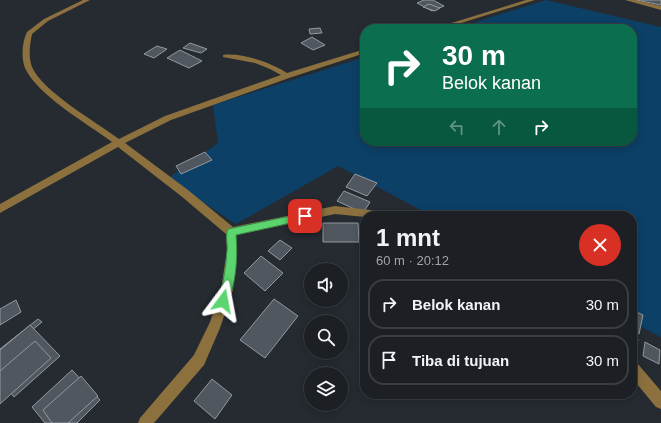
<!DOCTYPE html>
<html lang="id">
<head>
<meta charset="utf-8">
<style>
  :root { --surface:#1c2025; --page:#292d32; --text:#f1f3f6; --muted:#a0a3a7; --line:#3a3e42 }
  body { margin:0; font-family:Arial,sans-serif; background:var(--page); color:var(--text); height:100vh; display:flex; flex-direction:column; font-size:15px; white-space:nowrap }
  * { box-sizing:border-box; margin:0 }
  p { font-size:13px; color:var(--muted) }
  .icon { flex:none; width:22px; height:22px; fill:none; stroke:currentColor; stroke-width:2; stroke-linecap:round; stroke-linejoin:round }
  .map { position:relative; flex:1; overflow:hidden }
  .details { position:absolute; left:360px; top:211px; width:277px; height:188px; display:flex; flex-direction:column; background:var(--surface); border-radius:16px; box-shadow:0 2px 10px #0003,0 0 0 1px var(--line) }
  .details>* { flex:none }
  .hud { position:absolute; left:360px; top:24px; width:277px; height:122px; border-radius:16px; box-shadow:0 2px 10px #0003,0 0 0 1px var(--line); background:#0b6e4f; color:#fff; overflow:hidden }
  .fabs { position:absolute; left:304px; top:263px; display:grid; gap:8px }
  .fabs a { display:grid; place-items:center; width:44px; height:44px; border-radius:50%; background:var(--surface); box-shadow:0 2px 10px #0003,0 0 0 1px var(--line); font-size:20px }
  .pin { position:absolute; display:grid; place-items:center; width:34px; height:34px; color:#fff; margin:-17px; border-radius:8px; box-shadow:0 2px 6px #0006 }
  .me { position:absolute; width:44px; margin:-22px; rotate:13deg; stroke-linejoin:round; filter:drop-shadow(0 0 3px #0008) }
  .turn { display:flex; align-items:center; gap:14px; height:84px; padding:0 16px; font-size:18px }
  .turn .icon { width:52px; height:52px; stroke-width:2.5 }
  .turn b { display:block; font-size:28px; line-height:34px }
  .lanes { display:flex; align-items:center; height:38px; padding:0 16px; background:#0003; justify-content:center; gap:20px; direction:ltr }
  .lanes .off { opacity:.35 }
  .round { display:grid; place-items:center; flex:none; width:42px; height:42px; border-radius:21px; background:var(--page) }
  .head { display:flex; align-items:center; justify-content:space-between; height:68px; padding:0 16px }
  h1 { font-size:24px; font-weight:600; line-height:30px }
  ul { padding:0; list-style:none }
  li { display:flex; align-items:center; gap:12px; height:50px; margin:0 8px 6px; padding:0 8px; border:2px solid var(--line); border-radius:16px }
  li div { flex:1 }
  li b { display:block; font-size:15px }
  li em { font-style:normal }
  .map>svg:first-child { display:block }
  .green { fill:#0c4067 }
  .building { fill:#50575e; stroke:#9299a1 }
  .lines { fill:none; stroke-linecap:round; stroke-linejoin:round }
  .minor { fill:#8c713f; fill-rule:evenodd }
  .route { fill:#5bd56e; stroke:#3b8a48 }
</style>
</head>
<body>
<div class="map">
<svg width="661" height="423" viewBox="0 0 661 423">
  <rect width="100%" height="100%" fill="#252b31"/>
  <polygon class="green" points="546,0 661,27 661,337 632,322 632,216 432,216 338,166 236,224 167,179 218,143 213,105 365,57 365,141 632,141 632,29 454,29"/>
  <g class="building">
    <polygon points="424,0 433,0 444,6 432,11 417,3"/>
    <polygon points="636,0 661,0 661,5"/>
    <polygon points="429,4 440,8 435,11 423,7"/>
    <polygon points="320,28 322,33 310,34 309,29"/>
    <polygon points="312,37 325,45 313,50 301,43"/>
    <polygon points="190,43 207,49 201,53 183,48"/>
    <polygon points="157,46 167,49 154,58 144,54"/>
    <polygon points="180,50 202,61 189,68 167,58"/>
    <polygon points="205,152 212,160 181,174 176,166"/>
    <polygon points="355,174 377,183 367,196 346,187"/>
    <polygon points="344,191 370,202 363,213 337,201"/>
    <polygon points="323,223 358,223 359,242 323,242"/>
    <polygon points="280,240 292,248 280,260 268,251"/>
    <polygon points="261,256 283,273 265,291 244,273"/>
    <polygon points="274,299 298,316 265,358 240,340"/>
    <polygon points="16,300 21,312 0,325 0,309"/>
    <polygon points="632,310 643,315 639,334 632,330"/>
    <polygon points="38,319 42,322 0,356 0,349"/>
    <polygon points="30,325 60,356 14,397 0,380 0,350"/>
    <polygon points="632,335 638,339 636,349 632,347"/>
    <polygon points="35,341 51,358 0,404 0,371"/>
    <polygon points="645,342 660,350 659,364 643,356"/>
    <polygon points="72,370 100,400 77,423 45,423 32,407"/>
    <polygon points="81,376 98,396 68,423 52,423 43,410"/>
    <polygon points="212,379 232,395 215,419 194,401"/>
  </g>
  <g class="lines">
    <g class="minor">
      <path d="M83,0H90L48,21L32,34C30,44 28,56 32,67C42,91 96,122 119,139L165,116L281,75L270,69L255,63L223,57V55C241,52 272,63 287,73L365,49V53L289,78L171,120L125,143L188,190L233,227L335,206L387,212L391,213L392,216H365V217L335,214L236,235L237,250L233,290L220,328L204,365L154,423H138L140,418L194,355L210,322L221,290L227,250L226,234L181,196L118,147L0,213V204L112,142C88,124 37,95 25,68C21,58 22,42 27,32L44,19Z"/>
      <polygon points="526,0 535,0 442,29 432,29"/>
      <polygon points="625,0 635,0 661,6 661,10"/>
      <polygon points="632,361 637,363 661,391 661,409 656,407 632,378"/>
    </g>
  </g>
  <path class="route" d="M305,213L309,214L310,216L309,219L236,235C238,257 236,284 227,305L223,306L219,305L218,301C223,285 226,267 227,251C228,244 225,235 228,229Z"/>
</svg>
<div class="fabs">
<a><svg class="icon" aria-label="sound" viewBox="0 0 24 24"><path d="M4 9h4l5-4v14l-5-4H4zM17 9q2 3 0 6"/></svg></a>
<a><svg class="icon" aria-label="search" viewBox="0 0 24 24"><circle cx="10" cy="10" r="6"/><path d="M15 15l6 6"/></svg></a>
<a><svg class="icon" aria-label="layers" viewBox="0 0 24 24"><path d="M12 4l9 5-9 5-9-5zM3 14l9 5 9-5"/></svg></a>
</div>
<div class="pin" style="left:305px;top:216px;background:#d93025"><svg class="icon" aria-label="arrive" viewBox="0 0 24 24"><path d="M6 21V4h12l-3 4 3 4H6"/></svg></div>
<svg class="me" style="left:223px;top:301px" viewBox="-20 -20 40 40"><path d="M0-17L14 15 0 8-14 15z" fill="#5bd56e" stroke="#fff" stroke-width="4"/></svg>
<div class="hud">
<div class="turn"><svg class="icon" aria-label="right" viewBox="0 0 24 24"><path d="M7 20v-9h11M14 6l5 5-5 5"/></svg><div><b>30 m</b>Belok kanan</div></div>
<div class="lanes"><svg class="icon off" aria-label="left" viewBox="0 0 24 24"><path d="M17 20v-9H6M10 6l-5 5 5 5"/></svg><svg class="icon off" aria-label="ahead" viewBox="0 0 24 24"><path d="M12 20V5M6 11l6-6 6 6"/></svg><svg class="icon" aria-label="right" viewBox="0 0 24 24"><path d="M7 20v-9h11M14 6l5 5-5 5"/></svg></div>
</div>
<section class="details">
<div class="head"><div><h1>1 mnt</h1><p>60 m · 20:12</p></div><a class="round" style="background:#d93025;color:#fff"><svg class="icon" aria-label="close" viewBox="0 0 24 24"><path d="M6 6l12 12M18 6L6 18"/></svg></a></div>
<ul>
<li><svg class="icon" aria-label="right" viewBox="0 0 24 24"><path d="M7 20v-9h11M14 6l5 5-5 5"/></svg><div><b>Belok kanan</b></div><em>30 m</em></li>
<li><svg class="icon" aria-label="arrive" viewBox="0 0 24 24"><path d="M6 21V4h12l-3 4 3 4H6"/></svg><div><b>Tiba di tujuan</b></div><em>30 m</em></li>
</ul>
</section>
</div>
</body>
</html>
